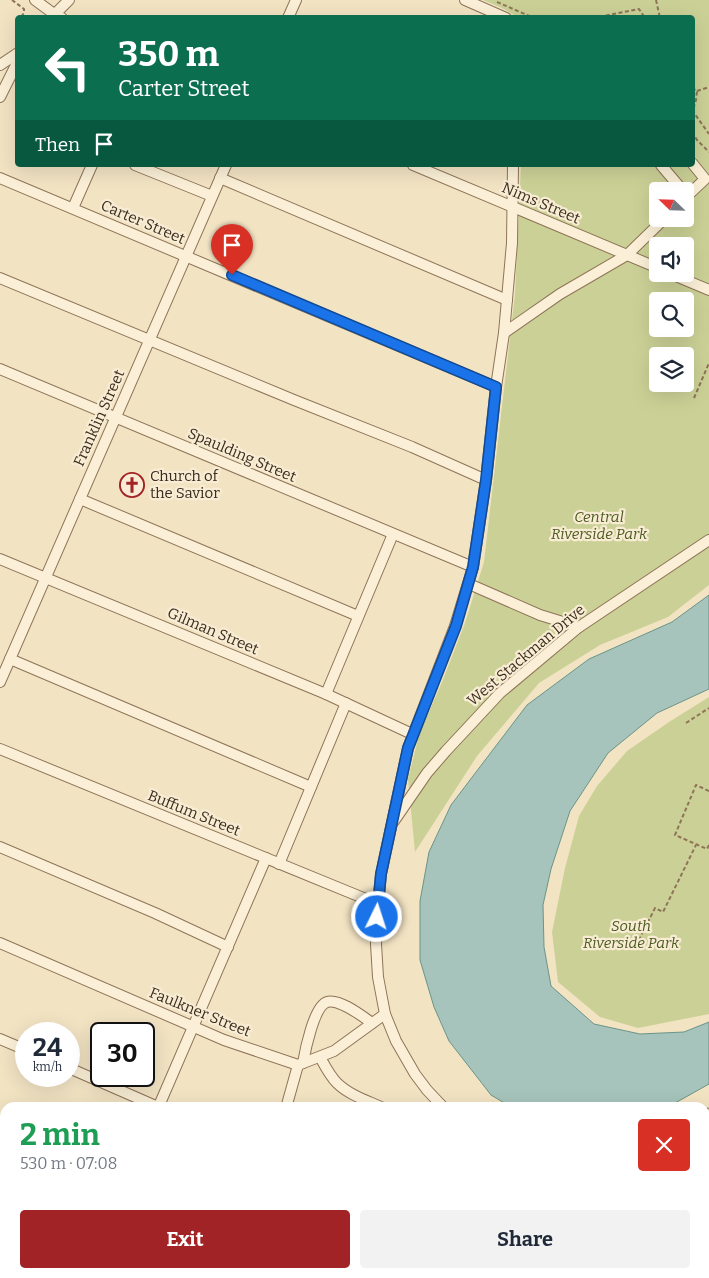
<!DOCTYPE html>
<html lang="en">
<head>
<meta charset="utf-8">
<style>
  :root { --surface:#fff; --page:#f2f2f3; --text:#1f2937; --muted:#747a83; --accent:#a22326 }
  body { margin:0; font-family:Bitter,serif; background:var(--page); color:var(--text); height:100vh; display:flex; flex-direction:column; font-size:19px; white-space:nowrap }
  * { box-sizing:border-box; margin:0 }
  p { font-size:16px; color:var(--muted) }
  .icon { flex:none; width:28px; height:28px; fill:none; stroke:currentColor; stroke-width:2; stroke-linecap:round; stroke-linejoin:round }
  .map { position:relative; flex:1; overflow:hidden }
  .sheet { position:absolute; left:0px; top:1102px; width:710px; height:176px; display:flex; flex-direction:column; background:var(--surface); border-radius:15px 15px 0 0; box-shadow:0 5px 20px #0002 }
  .sheet>* { flex:none }
  .hud { position:absolute; left:15px; top:15px; width:680px; height:152px; border-radius:5px; box-shadow:0 5px 20px #0002; background:#0b6e4f; color:#fff; overflow:hidden }
  .needle { width:32px; rotate:293deg }
  .tools { position:absolute; left:649px; top:182px; display:grid; gap:10px }
  .tools a { display:grid; place-items:center; width:45px; height:45px; border-radius:5px; background:var(--surface); box-shadow:0 5px 20px #0002; font-size:25px }
  .speed { position:absolute; left:15px; top:1022px; display:flex; gap:10px; font-size:25px; font-weight:700; text-align:center }
  .speed>* { display:grid; place-content:center; width:65px; height:65px; border-radius:50%; background:var(--surface); box-shadow:0 5px 20px #0002; line-height:1 }
  .speed small { font-size:12px; font-weight:400 }
  .speed .limit { border:2px solid #111; border-radius:8px; background:#fff; color:#111 }
  .pin { position:absolute; display:grid; place-items:center; width:42px; height:42px; color:#fff; margin:-51px -21px; border-radius:50% 50% 50% 0; rotate:-45deg; box-shadow:0 0 5px #0007 }
  .pin .icon { rotate:45deg }
  .me { position:absolute; width:55px; margin:-28px; rotate:4deg; stroke-linejoin:round; filter:drop-shadow(0 0 4px #0008) }
  .turn { display:flex; align-items:center; gap:18px; height:105px; padding:0 20px; font-size:22px }
  .turn .icon { width:65px; height:65px; stroke-width:2.5 }
  .turn b { display:block; font-size:35px; line-height:42px }
  .then { display:flex; align-items:center; height:48px; padding:0 20px; background:#0003; gap:10px; font-size:19px }
  .round { display:grid; place-items:center; flex:none; width:52px; height:52px; border-radius:5px; background:var(--page) }
  .overview { display:flex; align-items:center; justify-content:space-between; height:85px; padding:0 20px }
  h1 { font-size:30px; font-weight:700; line-height:38px; color:#1e9e55 }
  .cta { display:flex; gap:10px; margin-top:auto; padding:10px 20px }
  .cta a { flex:1; height:58px; border-radius:5px; background:var(--accent); color:#fff; font-size:20px; font-weight:700; line-height:58px; text-align:center }
  .cta a+a { background:var(--page); color:var(--text) }
  .map>svg:first-child { display:block }
  .green { fill:#cbd196; fill-rule:evenodd }
  .water { fill:#a6c4bb; stroke:#6b9489 }
  .lines { fill:none; stroke-linecap:round; stroke-linejoin:round }
  .minor-casing { stroke:#8e7458; stroke-width:12 }
  .path { stroke:#8e7458; stroke-width:2; stroke-dasharray:4 2.5; stroke-linecap:butt }
  .minor { stroke:#fbf0d7; stroke-width:10 }
  .route-casing { stroke:#114b97; stroke-width:12 }
  .route { stroke:#1a73e8; stroke-width:9 }
  .labels { text-anchor:middle; dominant-baseline:central; stroke-width:4.5; stroke-linejoin:round; paint-order:stroke }
  .street-label { font-size:15px; fill:#3c2c1d; stroke:#f8edd4 }
  .poi-label { font-size:15px; fill:#3c2c1d; stroke:#f8edd4; text-anchor:start }
  .park-label { font-size:15px; font-style:italic; fill:#4d5b22; stroke:#f8edd4 }
</style>
</head>
<body>
<div class="map">
<svg width="709" height="1278" viewBox="0 0 709 1278">
  <rect width="100%" height="100%" fill="#f2e3c3"/>
  <g class="green">
    <path d="M483,0H709V585L668,617L600,645L539,683L477,756L415,852L408,779L419,735L442,682L465,623L484,562L515,294L521,165H692V18L518,17L502,8ZM658,191H685V219H658ZM658,246H685V274H658ZM658,301H685V329H658ZM658,356H685V384H658Z"/>
    <polygon points="709,697 709,1014 638,1028 600,1017 558,982 552,932 565,868 579,816 597,786 627,751 669,722"/>
  </g>
  <polygon class="water" points="709,595 709,689 657,713 608,753 570,811 551,869 543,905 544,947 551,986 594,1024 640,1034 684,1032 709,1022 709,1084 668,1107 511,1107 491,1095 449,1041 434,1007 420,960 420,901 429,852 451,805 527,705 589,659 672,622"/>
  <g class="lines">
    <defs>
      <g id="minor">
        <polyline points="35,0 54,14 62,18"/>
        <polyline points="465,0 506,18"/>
        <polyline points="51,18 69,0"/>
        <polyline points="288,18 296,0"/>
        <polyline points="0,65 18,53"/>
        <polyline points="0,97 18,61"/>
        <polyline points="135,165 212,196"/>
        <polyline points="413,165 658,268"/>
        <polyline points="661,165 683,191"/>
        <polyline points="0,178 496,387"/>
        <polyline points="220,178 507,300"/>
        <polyline points="685,198 705,179 692,163"/>
        <polyline points="73,208 92,165"/>
        <polyline points="671,274 709,290"/>
        <polyline points="0,278 294,400 412,447 486,480"/>
        <polyline points="504,333 560,294 627,255 664,219"/>
        <polyline points="0,369 473,567"/>
        <polyline points="80,499 358,616"/>
        <polyline points="0,559 326,694 412,734"/>
        <polyline points="469,584 540,615 579,627"/>
        <polyline points="10,659 311,787"/>
        <polyline points="0,682 226,165"/>
        <polyline points="326,694 393,534"/>
        <polyline points="0,749 378,904"/>
        <polyline points="394,821 427,773 446,751 500,693 579,627 709,540"/>
        <polyline points="0,847 155,913 228,947"/>
        <polyline points="279,864 346,703"/>
        <polyline points="0,943 224,1040 298,1065 334,1051 385,1014"/>
        <polyline points="0,1039 26,1050"/>
        <path d="M320,1057C325,1066 330,1076 337,1083C349,1095 368,1101 383,1108"/>
        <path d="M303,1063C305,1051 314,1006 327,1002C339,998 362,1016 372,1023"/>
        <polyline points="69,1068 158,1107"/>
        <polyline points="158,1108 266,858"/>
        <polyline points="286,1108 298,1065"/>
        <polyline points="444,1108 427,1090 415,1074 396,1041 385,1014 378,977 376,944 378,904 381,874 408,748 455,626 473,567 486,480 496,387 504,333 512,243 513,165"/>
        <polyline points="705,1130 709,1126"/>
        <polyline points="0,1134 5,1136"/>
        <polyline points="705,1145 709,1138"/>
        <polyline points="705,1175 709,1175"/>
        <polyline points="0,1230 5,1232"/>
        <polyline points="335,1274 345,1278"/>
        <polyline points="694,1274 694,1278"/>
        <polyline points="84,1278 86,1274"/>
        <polyline points="422,1278 424,1274"/>
      </g>
    </defs>
    <use href="#minor" class="minor-casing"/>
    <g class="path">
      <polyline points="12,0 24,9 24,12 21,18"/>
      <polyline points="656,0 660,18"/>
      <polyline points="497,2 534,18"/>
      <polyline points="593,18 639,9 645,18"/>
      <polyline points="692,88 697,91 696,100 693,110"/>
      <polyline points="697,91 709,87"/>
      <polyline points="692,110 709,134"/>
      <polyline points="692,132 697,140 709,152"/>
      <polyline points="694,398 709,363"/>
      <polyline points="686,723 709,708"/>
      <polyline points="709,791 696,785 675,835 707,849 709,845"/>
      <polyline points="636,946 655,908 663,912 696,845"/>
      <polyline points="705,1110 709,1108"/>
      <polyline points="676,1274 676,1278"/>
      <polyline points="662,1278 663,1274"/>
    </g>
    <use href="#minor" class="minor"/>
  </g>
  <g class="lines">
    <defs>
      <polyline id="route" points="232,275 496,387 486,480 473,567 456,626 408,748 381,874 377,917"/>
    </defs>
    <use href="#route" class="route-casing"/>
    <use href="#route" class="route"/>
  </g>
  <defs>
    <symbol id="church-ring" viewBox="-11 -11 22 22"><circle r="9.5" fill="#f8edd4" stroke="#a22326" stroke-width="1.5"/><path d="M-1.2-6h2.4v3.5h3.3v2.4h-3.3V6h-2.4V-.1h-3.3v-2.4h3.3Z" fill="#a22326"/></symbol>
  </defs>
  <g fill-rule="evenodd">
    <use href="#church-ring" x="118" y="471" width="28" height="28"/>
  </g>
  <g class="labels">
    <g class="street-label">
      <text transform="translate(541 203) rotate(23)">Nims Street</text>
      <text transform="translate(143 222) rotate(23)">Carter Street</text>
      <text transform="translate(99 418) rotate(-66)">Franklin Street</text>
      <text transform="translate(242 455) rotate(23)">Spaulding Street</text>
      <text transform="translate(213 631) rotate(23)">Gilman Street</text>
      <text transform="translate(526 655) rotate(-40)">West Stackman Drive</text>
      <text transform="translate(194 813) rotate(22)">Buffum Street</text>
      <text transform="translate(200 1012) rotate(22)">Faulkner Street</text>
    </g>
    <g class="poi-label">
      <text x="150" y="476">Church of<tspan x="150" dy="17">the Savior</tspan></text>
    </g>
    <g class="park-label">
      <text x="599" y="517">Central<tspan x="599" dy="17">Riverside Park</tspan></text>
      <text x="631" y="926">South<tspan x="631" dy="17">Riverside Park</tspan></text>
    </g>
  </g>
</svg>
<div class="tools">
<a><svg class="needle" viewBox="-14 -14 28 28"><path d="M0-13l5 13h-10z" fill="#e53935"/><path d="M0 13l5-13h-10z" fill="#747a83"/></svg></a>
<a><svg class="icon" aria-label="sound" viewBox="0 0 24 24"><path d="M4 9h4l5-4v14l-5-4H4zM17 9q2 3 0 6"/></svg></a>
<a><svg class="icon" aria-label="search" viewBox="0 0 24 24"><circle cx="10" cy="10" r="6"/><path d="M15 15l6 6"/></svg></a>
<a><svg class="icon" aria-label="layers" viewBox="0 0 24 24"><path d="M12 4l9 5-9 5-9-5zM3 14l9 5 9-5"/></svg></a>
</div>
<div class="speed"><div>24<small>km/h</small></div><div class="limit">30</div></div>
<div class="pin" style="left:232px;top:275px;background:#d93025"><svg class="icon" aria-label="arrive" viewBox="0 0 24 24"><path d="M6 21V4h12l-3 4 3 4H6"/></svg></div>
<svg class="me" style="left:377px;top:917px" viewBox="-20 -20 40 40"><circle r="17" fill="#1a73e8" stroke="#fff" stroke-width="3"/><path d="M0-11L8 9 0 5-8 9z" fill="#fff"/></svg>
<div class="hud">
<div class="turn"><svg class="icon" aria-label="left" viewBox="0 0 24 24"><path d="M17 20v-9H6M10 6l-5 5 5 5"/></svg><div><b>350 m</b>Carter Street</div></div>
<div class="then">Then<svg class="icon" aria-label="arrive" viewBox="0 0 24 24"><path d="M6 21V4h12l-3 4 3 4H6"/></svg></div>
</div>
<section class="sheet">
<div class="overview"><div><h1>2 min</h1><p>530 m · 07:08</p></div><a class="round" style="background:#d93025;color:#fff"><svg class="icon" aria-label="close" viewBox="0 0 24 24"><path d="M6 6l12 12M18 6L6 18"/></svg></a></div>
<div class="cta"><a>Exit</a><a>Share</a></div>
</section>
</div>
</body>
</html>
